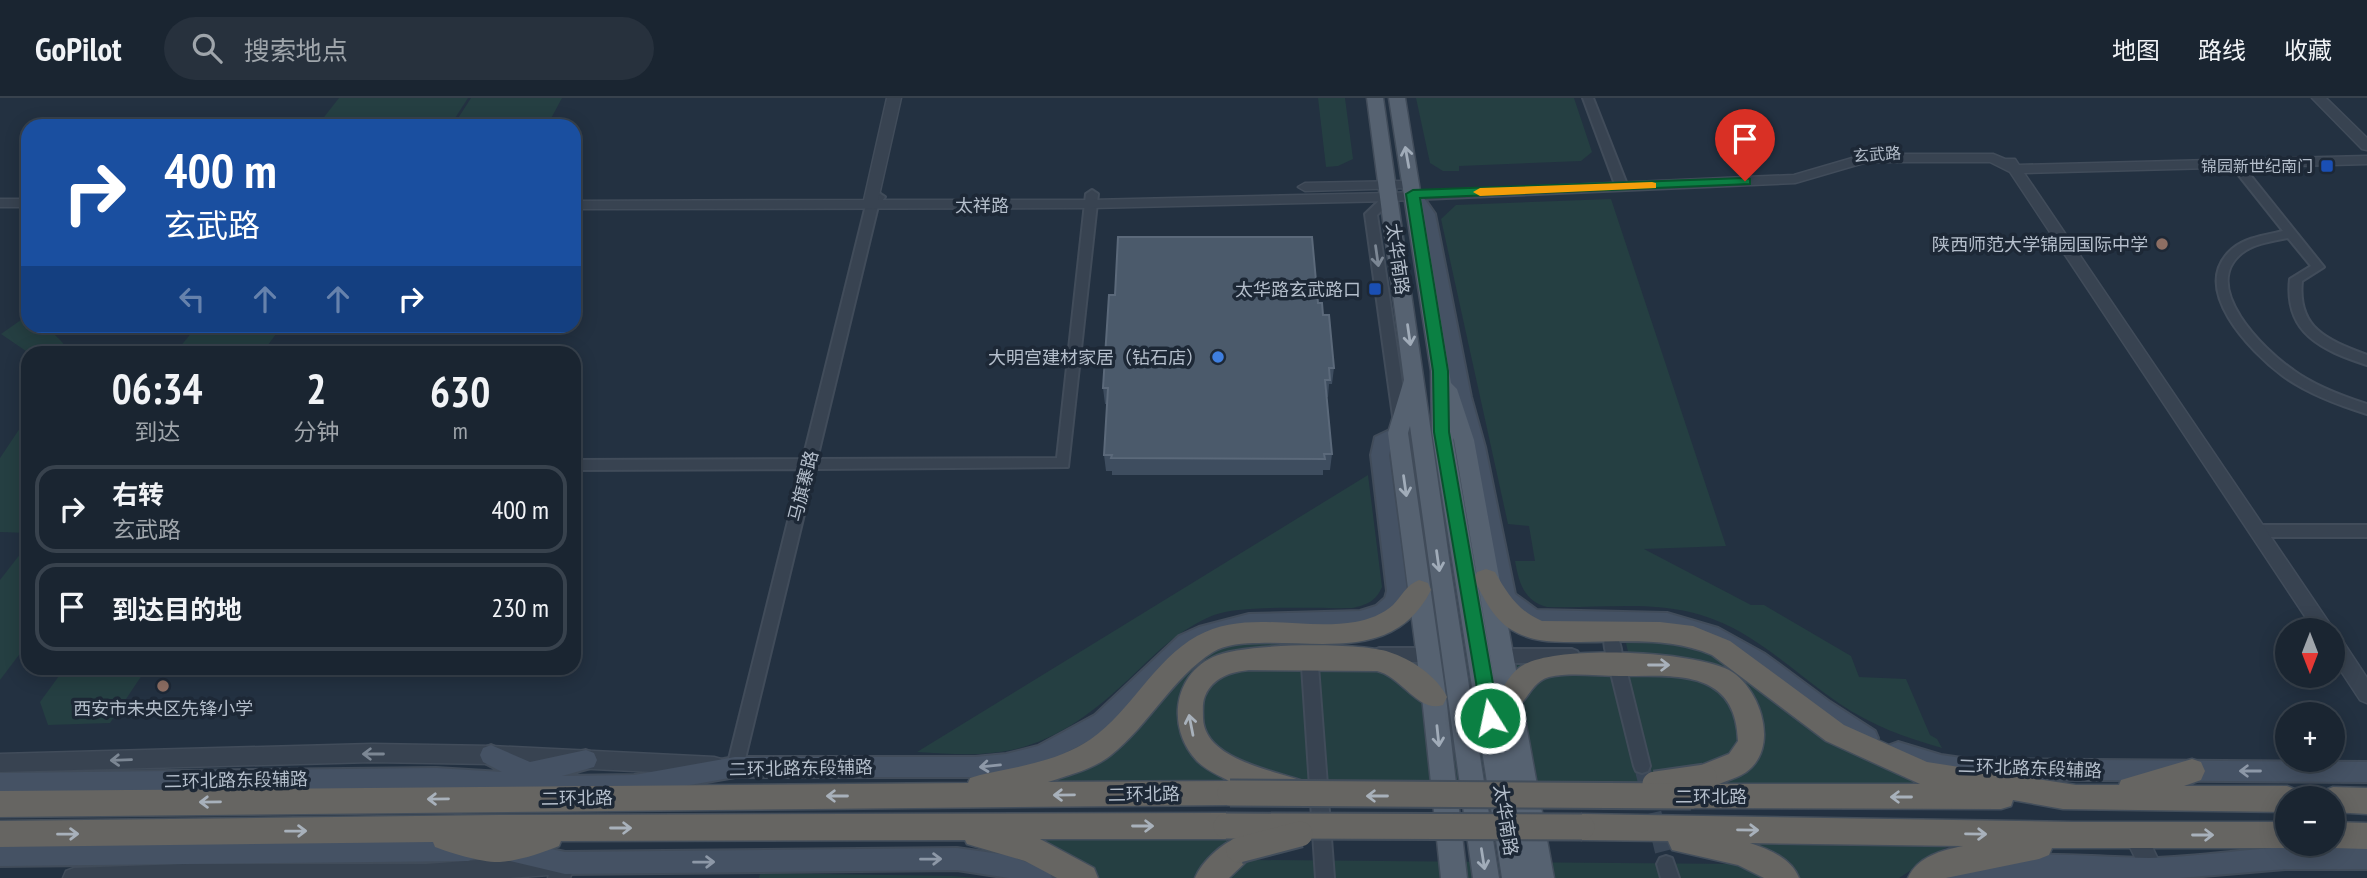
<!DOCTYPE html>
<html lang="zh">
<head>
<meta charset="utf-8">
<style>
  :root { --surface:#1a2531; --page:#27313d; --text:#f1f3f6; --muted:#9fa5ab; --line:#38424d }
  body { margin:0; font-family:"PT Sans Narrow","Noto Sans SC",sans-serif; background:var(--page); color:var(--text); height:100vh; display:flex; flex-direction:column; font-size:26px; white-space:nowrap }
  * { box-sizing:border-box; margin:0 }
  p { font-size:23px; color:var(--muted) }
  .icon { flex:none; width:38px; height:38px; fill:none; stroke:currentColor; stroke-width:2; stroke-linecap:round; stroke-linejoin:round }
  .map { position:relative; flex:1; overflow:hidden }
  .drawer { position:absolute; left:21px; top:248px; width:560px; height:329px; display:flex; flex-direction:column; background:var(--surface); border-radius:21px; box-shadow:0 4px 18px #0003,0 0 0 2px var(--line) }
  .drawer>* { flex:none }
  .banner { position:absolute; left:21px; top:21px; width:560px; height:214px; border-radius:21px; box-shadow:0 4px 18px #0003,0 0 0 2px var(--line); background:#1a4fa0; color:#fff; overflow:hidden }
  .needle { width:46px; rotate:180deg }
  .tools { position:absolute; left:2275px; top:520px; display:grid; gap:14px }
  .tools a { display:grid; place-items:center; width:70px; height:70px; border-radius:50%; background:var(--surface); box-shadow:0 4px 18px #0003,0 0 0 2px var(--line); font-size:35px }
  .pin { position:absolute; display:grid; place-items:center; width:60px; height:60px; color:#fff; margin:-72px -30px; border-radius:50% 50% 50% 0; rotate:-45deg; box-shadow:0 0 7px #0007 }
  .pin .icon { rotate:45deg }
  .me { position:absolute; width:77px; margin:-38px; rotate:350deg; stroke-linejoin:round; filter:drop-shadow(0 0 5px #0008) }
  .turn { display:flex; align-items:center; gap:24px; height:147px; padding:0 28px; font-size:32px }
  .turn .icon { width:91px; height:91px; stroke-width:2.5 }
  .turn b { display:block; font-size:49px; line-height:60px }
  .lanes { display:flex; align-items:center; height:66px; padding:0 28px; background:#0003; justify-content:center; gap:35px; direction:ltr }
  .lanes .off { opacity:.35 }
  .eta { display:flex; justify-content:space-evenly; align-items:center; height:119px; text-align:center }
  .eta b { font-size:42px; font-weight:700; line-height:49px }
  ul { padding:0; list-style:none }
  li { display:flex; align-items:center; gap:21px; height:88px; margin:0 14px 10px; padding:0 14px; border:4px solid var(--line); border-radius:21px }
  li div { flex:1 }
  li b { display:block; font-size:26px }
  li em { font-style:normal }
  header { display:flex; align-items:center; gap:42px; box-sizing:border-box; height:98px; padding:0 35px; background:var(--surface); border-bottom:2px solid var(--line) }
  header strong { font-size:33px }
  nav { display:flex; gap:38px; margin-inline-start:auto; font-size:24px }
  .search { width:490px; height:63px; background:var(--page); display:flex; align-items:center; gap:18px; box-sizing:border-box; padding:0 24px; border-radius:38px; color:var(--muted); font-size:26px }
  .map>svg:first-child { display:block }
  .green { fill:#253f42 }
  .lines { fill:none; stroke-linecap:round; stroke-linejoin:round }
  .minor-tunnel { stroke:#394656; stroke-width:16; stroke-dasharray:16 8; stroke-linecap:butt }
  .minor-casing { stroke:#414c5a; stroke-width:4 }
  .tertiary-casing { stroke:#414c5a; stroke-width:3 }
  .secondary-casing { stroke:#414c5a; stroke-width:4 }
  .primary-casing { stroke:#414c5a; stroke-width:3 }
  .trunk-casing { stroke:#434e5b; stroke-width:3 }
  .minor { fill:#384351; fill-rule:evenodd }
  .tertiary { fill:#384351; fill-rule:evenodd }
  .secondary { fill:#455264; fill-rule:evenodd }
  .primary { fill:#566271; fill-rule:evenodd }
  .trunk { fill:#666562; fill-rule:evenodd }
  .trunk-bridge-casing { stroke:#434e5b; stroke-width:29; stroke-linecap:butt }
  .trunk-bridge { stroke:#666562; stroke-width:25 }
  .wall { fill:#3e4d5f }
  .building { fill:#4b5a6b; stroke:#5b697a; stroke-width:2 }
  .oneway { stroke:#a1acb9 }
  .oneway2 { stroke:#7c8794 }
  .oneway3 { stroke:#a8b1bb }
  .oneway4 { stroke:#8d98a7 }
  .route { fill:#0b8043; stroke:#07532c; stroke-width:2 }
  .slow { fill:#f59e0b }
  .transit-dot { fill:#1a4fb4; stroke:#1d2836; stroke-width:2.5 }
  .education-dot { fill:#8d6e63; stroke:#1d2836; stroke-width:2.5 }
  .shop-dot { fill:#3f7fe0; stroke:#1d2836; stroke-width:2.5 }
  .labels { text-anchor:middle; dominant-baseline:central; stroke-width:7; stroke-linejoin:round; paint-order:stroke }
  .far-street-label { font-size:16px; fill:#b4becb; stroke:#1d2836 }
  .far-poi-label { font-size:16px; fill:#b4becb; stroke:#1d2836; text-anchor:end }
  .street-label { font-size:18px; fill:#b4becb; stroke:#1d2836 }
  .poi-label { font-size:18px; fill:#b4becb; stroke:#1d2836; text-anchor:end }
</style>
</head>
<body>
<header>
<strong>GoPilot</strong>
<div class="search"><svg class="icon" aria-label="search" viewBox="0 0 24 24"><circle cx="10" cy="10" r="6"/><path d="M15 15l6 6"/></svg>搜索地点</div>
<nav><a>地图</a><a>路线</a><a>收藏</a></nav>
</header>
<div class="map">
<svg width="2367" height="780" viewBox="0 0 2367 780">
  <rect width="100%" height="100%" fill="#233141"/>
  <g class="green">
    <polygon points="339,0 468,0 450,28 317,28"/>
    <polygon points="471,0 686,0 562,0 547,28 453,28"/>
    <polygon points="1318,0 1345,0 1353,61 1338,68 1326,69"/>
    <polygon points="1416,0 1574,0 1592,54 1581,63 1459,68 1459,73 1443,73 1430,65"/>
    <path d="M1611,101L1726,448L1644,451L1751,507H1764L1851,558L1859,579L1906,581L1930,637L1937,641L1942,650C1906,640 1871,627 1840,606C1794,575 1755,533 1701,517C1651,502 1598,511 1547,509C1524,503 1519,485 1515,463H1535L1529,428L1508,426L1441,121L1456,107Z"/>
    <path d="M28,217V228C48,228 60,239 70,255H29L1,236Z"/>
    <polygon points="197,228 282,228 262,255 175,255"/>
    <polygon points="26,321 28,435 0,434 0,360"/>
    <path d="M1368,377L1382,489C1376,503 1367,507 1352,510C1317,511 1243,506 1214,517C1179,531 1155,556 1129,581C1089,618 1048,650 991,655C967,658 941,655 917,654Z"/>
    <polygon points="28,446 28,545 0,582 0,482"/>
    <polygon points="1295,540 1296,557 1629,558 1625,541 1658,542 1717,556 1923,687 1041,683 1203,558 1230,544"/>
    <polygon points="64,571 64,570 146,571 110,625 48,627 40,604"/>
    <polygon points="1034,741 1231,742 1255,762 1741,766 1745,742 1950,747 1899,780 1096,780"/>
    <polygon points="760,775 952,778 979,780 759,780"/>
  </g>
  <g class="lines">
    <polyline class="minor-tunnel" points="1642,668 1666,766"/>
    <defs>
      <g id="minor">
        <polygon points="1583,0 1593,0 1628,89 1626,91 1622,92 1616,89"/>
        <path d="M2235,62L2239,63L2324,169L2302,183C2297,231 2328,242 2367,257V267C2321,252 2284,235 2290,181L2311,168L2288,140C2273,143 2255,145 2242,155C2199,189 2264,252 2293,272C2315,288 2342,298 2367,306V316C2338,307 2308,296 2283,278C2250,253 2188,190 2232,151C2246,139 2267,137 2283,133L2229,65Z"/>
        <polygon points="1092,92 1098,96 1068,369 815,371 743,669 741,674 735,676 729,674 727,669 801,371 574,372 574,362 803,361 866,107 875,96 879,95 885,99 878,108 817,361 1057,360 1086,96"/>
        <polygon points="1390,95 1396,99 1377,117 1407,318 1400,323 1393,318 1365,116 1386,96"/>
        <polygon points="2258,427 2367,427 2367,439 2258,439 2253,437 2251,433 2253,429"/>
        <path d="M1611,535L1616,536C1620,544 1624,557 1620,565L1615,567L1610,565C1606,557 1602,544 1606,536Z"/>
        <polygon points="1379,550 1420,550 1425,552 1428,557 1425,562 1420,564 1379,564 1374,562 1371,557 1374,552"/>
        <polygon points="1509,551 1572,551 1577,553 1580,558 1577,563 1572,565 1509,565 1504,563 1501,558 1504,553"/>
        <polygon points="1310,561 1316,563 1318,568 1334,780 1316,780 1302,568 1304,563"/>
        <polygon points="1619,568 1625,570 1627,575 1650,668 1648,673 1642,675 1636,673 1634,668 1611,575 1613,570"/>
        <polygon points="1666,758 1672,760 1679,780 1661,780 1657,766 1660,760"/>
      </g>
      <g id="tertiary">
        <polygon points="887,0 901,0 878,102 1091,102 1390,95 1794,77 1866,56 1993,56 2005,61 2015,61 2019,67 2367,58 2367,66 2024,75 2334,532 2314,532 2010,74 1990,64 1867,64 1795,85 1390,103 1091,110 574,111 574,103 864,102"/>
        <polygon points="2312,0 2326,0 2367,40 2367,52 2362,51"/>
        <polygon points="1402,83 1409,87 1407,90 1305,93 1298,89 1305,85"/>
        <rect x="0" y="101" width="28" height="8"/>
        <polygon points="2333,537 2340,539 2367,580 2367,605 2360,602 2333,561"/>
        <polygon points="372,646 491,648 714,659 721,661 724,668 721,675 714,677 491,666 372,664 0,674 0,656"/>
        <polygon points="2135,727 2143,730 2167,780 2145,780 2124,737 2127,730"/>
        <polygon points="565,755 573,758 576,765 570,780 548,780 549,777 507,780 63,780 66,773 74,770 183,766 427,766"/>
      </g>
      <g id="secondary">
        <path d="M1413,91L1419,93L1435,116L1471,299L1485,349L1515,496L1537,512L1667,515L1718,530L1765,556L1830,604L1875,633L1878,640L1875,647L1867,650C1799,625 1755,554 1683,535C1634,523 1583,539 1534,529C1520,526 1509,515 1499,506L1467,349L1453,299L1419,116L1405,96Z"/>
        <polygon points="1398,328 1405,330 1407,335 1405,340 1391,348 1389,357 1407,493 1399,512 1391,520 1360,531 1271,531 1212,542 1193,550 1111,631 1043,667 1006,676 975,679 735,679 634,697 559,698 436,690 0,695 0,675 436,670 502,674 483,664 480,657 483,650 491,647 530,664 586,652 594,655 597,662 594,669 562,678 634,677 735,659 975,659 1006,656 1038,648 1095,617 1179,538 1199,529 1249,516 1360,513 1376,508 1385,500 1387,493 1371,357 1375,339"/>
        <polygon points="1898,644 1941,657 1969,661 2367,664 2367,684 1969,681 1941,677 1890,661 1887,654 1890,647"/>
        <polygon points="468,741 476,744 480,752 476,760 468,763 0,768 0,746"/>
        <polygon points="505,741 565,754 957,750 1007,757 1049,772 1052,780 1009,780 957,772 565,776 497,760 493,752 497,744"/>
        <path d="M2285,749H2367V771H2285L2180,780H1948L1951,772C2014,747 2084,760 2150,760C2195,759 2240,752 2285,749Z"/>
      </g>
      <g id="primary">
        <polygon points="1367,0 1383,0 1449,460 1499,780 1473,780 1410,328 1408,335 1446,599 1467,780 1441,780 1422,599 1388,335 1404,282"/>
        <path d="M1389,0H1405L1451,285L1457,291L1474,342L1554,780H1502L1432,334L1431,273ZM1453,340L1454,342L1497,598Z"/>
      </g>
      <g id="trunk">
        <path d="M1486,471L1495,474C1507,495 1518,513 1542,523L1660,524L1693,528L1730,543L1844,627L1927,664L2076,687H2119L2121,682L2131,679L2192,661L2201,664L2205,673L2201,682L2184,688H2287L2297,692L2300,700H2287V714L2063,711L2013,702L2011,708L2001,711L1691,710L1681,707L1677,698L1681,689L1693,686L1691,679L1694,670L1729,656L1738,643C1736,570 1674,578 1620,578C1597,578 1571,574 1549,579C1526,585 1525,620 1500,611L1496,603C1503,589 1511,573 1525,566C1561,547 1693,553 1729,572C1758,588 1778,642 1752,669C1744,678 1731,681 1719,686H1920L1826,643L1712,557C1671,539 1624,544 1580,544C1555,544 1534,545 1512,532C1494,522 1483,499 1474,481L1477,474Z"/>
        <path d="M1419,482L1428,485L1431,492C1396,562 1323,543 1259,545C1244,545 1226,546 1213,554C1172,580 1149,627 1111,657C1094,671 1069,677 1048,684L1229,683C1218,677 1206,672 1197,663C1167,632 1172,578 1213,559C1242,545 1358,544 1389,554C1411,561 1437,578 1447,599L1443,607C1419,616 1401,578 1377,573L1249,572C1231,574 1213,579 1205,598C1202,605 1203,613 1203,620C1204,661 1272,672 1303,683L1307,692L1303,701L1293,704L1240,687L1244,695L1240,704L1230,707L0,719V693L968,685L970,680L980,677C1016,669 1060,663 1091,641C1131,613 1154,562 1197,538C1246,511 1302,533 1355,524C1368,522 1383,516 1393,507C1402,498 1406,487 1419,482Z"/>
        <polygon points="2333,689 2367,690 2367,716 2333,714 2333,700 2320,700 2323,693"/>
        <path d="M1226,715L1236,719L1240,728L1236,737L1226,741H1040L1094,770L1098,780H1057L1025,763L967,746L965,742L561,743L559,748C542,755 518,763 500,764C484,765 450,755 435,749L433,744L0,749V723L498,717Z"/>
        <path d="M1582,716L2073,724H2287V746H2297L2287,750H2052L2049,757L2039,761L1946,780H1908C1917,759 1942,752 1963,748L1750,745C1770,752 1791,760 1799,780H1764L1738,767L1672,752L1668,743L1582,742L1572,738L1568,729L1572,720Z"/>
        <polygon points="2333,724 2367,725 2367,751 2333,750 2323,746 2333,746"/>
        <path d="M1239,739L1249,743L1253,752L1249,761L1229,780H1195C1202,763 1222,745 1239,739Z"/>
      </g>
    </defs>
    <use href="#minor" class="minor-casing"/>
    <use href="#tertiary" class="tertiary-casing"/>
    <use href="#secondary" class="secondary-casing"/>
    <use href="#primary" class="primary-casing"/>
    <use href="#trunk" class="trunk-casing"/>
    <use href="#minor" class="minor"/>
    <use href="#tertiary" class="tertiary"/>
    <use href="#secondary" class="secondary"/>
    <use href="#primary" class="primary"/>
    <use href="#trunk" class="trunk"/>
    <defs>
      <g id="trunk-bridge">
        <polyline points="1655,686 1704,679"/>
        <polyline points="1230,695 1691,698"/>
        <polyline points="1226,728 1582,729"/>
        <polyline points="1239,752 1300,736"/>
      </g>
    </defs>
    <use href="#trunk-bridge" class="trunk-bridge-casing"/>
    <use href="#trunk-bridge" class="trunk-bridge"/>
  </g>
  <polygon class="wall" points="1318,205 1323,217 1334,270 1332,286 1329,286 1328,299 1327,299 1332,356 1330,372 1323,372 1323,377 1112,377 1112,373 1106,373 1104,357 1107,306 1105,306 1103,290"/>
  <polygon class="building" points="1118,139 1312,139 1318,205 1322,205 1323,217 1329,217 1334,270 1329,270 1330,282 1325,282 1332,356 1324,356 1325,361 1111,360 1112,357 1104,357 1108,290 1103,290 1109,197 1115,197"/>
  <defs><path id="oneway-shaft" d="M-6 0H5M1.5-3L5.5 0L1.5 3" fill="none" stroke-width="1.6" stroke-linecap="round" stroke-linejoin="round" transform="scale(1.75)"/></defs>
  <g class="oneway">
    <use href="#oneway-shaft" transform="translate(1407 59) rotate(-100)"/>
    <use href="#oneway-shaft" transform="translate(1409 237) rotate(82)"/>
    <use href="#oneway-shaft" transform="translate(1405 388) rotate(82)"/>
    <use href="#oneway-shaft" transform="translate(1438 463) rotate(82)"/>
    <use href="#oneway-shaft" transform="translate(1438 638) rotate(84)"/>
    <use href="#oneway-shaft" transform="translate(1483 761) rotate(81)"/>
  </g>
  <g class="oneway2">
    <use href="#oneway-shaft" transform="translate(1377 158) rotate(82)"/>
    <use href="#oneway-shaft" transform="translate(373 656) rotate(180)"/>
    <use href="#oneway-shaft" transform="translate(121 662) rotate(178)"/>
  </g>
  <g class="oneway3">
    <use href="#oneway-shaft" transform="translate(1659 567)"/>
    <use href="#oneway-shaft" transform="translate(1191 627) rotate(-101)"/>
    <use href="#oneway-shaft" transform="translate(1064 697) rotate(179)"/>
    <use href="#oneway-shaft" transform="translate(837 698) rotate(-180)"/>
    <use href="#oneway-shaft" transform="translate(1377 698) rotate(-180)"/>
    <use href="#oneway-shaft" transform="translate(1901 699) rotate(-180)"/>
    <use href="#oneway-shaft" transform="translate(438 701) rotate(179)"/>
    <use href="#oneway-shaft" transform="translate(210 704) rotate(179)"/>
    <use href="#oneway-shaft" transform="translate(1143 728)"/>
    <use href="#oneway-shaft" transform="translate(621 730)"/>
    <use href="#oneway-shaft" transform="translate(1748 732) rotate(1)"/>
    <use href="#oneway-shaft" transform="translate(296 733) rotate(-1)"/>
    <use href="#oneway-shaft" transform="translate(68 736) rotate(-1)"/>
    <use href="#oneway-shaft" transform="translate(1976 736) rotate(1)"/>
    <use href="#oneway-shaft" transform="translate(2203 737)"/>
  </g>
  <g class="oneway4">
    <use href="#oneway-shaft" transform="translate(990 668) rotate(174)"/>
    <use href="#oneway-shaft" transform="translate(2250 673) rotate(-180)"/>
    <use href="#oneway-shaft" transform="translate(931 761) rotate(-1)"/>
    <use href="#oneway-shaft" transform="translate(704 764) rotate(-1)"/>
  </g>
  <polygon class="route" points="1745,80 1750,81 1750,86 1420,100 1448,273 1449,334 1499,620 1496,626 1490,628 1483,626 1434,334 1433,273 1406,96 1413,92"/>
  <polygon class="slow" points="1652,84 1656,85 1656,90 1480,98 1473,94 1480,90"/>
  <g class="transit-dot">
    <rect x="2320" y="61" width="14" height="14" rx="3.5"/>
    <rect x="1368" y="184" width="14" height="14" rx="3.5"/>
  </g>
  <g class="education-dot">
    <circle cx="2162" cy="146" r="7"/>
    <circle cx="163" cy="588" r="7"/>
  </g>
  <circle class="shop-dot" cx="1218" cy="259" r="7"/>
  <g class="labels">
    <g class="far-street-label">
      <text transform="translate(1877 56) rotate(-4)">玄武路</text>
    </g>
    <g class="far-poi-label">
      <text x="2313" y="68">锦园新世纪南门</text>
    </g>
    <g class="street-label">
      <text x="982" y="107">太祥路</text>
      <text transform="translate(1398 161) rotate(82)">太华南路</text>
      <text transform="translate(803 388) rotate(-76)">马旗寨路</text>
      <text transform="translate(801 670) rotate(-1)">二环北路东段辅路</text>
      <text transform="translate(2030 670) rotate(2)">二环北路东段辅路</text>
      <text transform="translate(236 682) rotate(-1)">二环北路东段辅路</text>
      <text transform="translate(1144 696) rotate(-1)">二环北路</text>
      <text x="1711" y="698">二环北路</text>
      <text transform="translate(577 700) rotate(-1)">二环北路</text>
      <text transform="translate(1506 722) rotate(81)">太华南路</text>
    </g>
    <g class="poi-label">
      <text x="2148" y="146">陕西师范大学锦园国际中学</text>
      <text x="1361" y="191">太华路玄武路口</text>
      <text x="1204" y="259">大明宫建材家居（钻石店）</text>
      <text x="163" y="610" text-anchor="middle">西安市未央区先锋小学</text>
    </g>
  </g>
</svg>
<div class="tools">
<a><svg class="needle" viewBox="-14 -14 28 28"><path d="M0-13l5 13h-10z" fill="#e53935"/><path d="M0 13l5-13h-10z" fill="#9fa5ab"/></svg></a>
<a>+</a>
<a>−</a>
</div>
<div class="pin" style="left:1745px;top:83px;background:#d93025"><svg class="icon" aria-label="arrive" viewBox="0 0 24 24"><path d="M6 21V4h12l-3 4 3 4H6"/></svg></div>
<svg class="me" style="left:1490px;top:620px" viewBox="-20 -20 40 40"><circle r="17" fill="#0b8043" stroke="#fff" stroke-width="3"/><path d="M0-11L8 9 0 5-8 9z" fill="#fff"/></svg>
<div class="banner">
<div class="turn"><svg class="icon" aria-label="right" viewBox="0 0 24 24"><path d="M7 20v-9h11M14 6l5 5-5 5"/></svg><div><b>400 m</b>玄武路</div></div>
<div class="lanes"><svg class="icon off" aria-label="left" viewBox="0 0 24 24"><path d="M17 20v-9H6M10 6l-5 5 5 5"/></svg><svg class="icon off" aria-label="ahead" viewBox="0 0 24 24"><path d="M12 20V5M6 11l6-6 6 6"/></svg><svg class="icon off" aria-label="ahead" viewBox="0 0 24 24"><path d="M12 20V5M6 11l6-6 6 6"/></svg><svg class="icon" aria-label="right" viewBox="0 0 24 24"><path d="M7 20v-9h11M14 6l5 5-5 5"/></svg></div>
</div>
<section class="drawer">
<div class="eta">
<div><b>06:34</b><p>到达</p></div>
<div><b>2</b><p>分钟</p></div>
<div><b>630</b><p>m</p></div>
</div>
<ul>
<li><svg class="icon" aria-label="right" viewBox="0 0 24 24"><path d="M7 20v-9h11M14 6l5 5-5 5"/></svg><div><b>右转</b><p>玄武路</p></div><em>400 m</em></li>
<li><svg class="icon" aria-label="arrive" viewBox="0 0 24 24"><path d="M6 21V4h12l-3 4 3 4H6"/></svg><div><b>到达目的地</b></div><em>230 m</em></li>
</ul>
</section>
</div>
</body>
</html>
